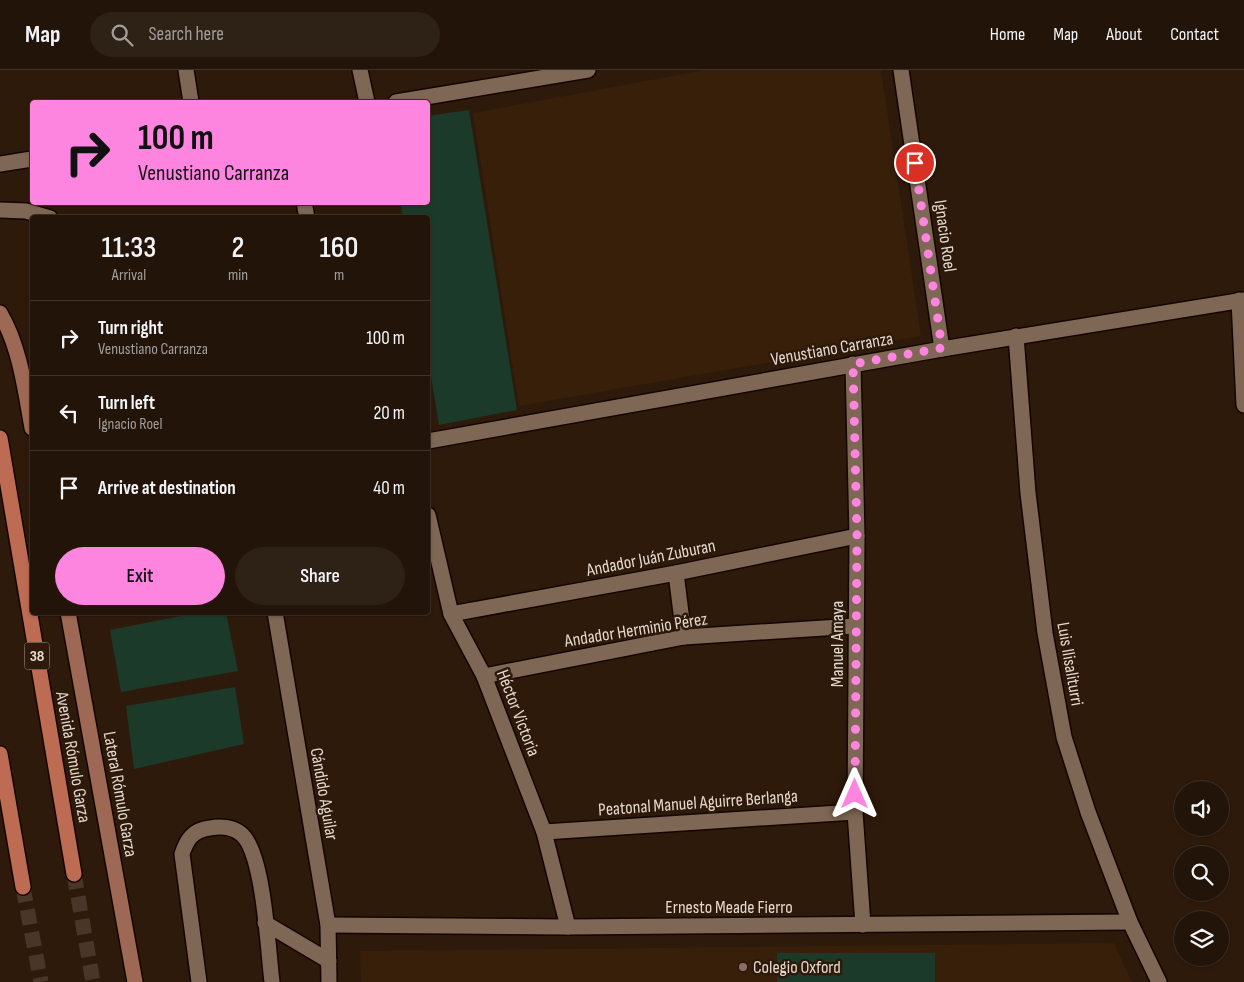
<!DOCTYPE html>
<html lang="en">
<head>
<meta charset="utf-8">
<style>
  :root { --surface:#221408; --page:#2e2116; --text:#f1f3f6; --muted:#a29e9c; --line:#3f3329; --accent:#fe85df }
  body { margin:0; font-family:"Sofia Sans Condensed",sans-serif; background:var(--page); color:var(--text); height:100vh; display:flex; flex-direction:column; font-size:19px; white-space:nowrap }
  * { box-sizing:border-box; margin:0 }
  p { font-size:16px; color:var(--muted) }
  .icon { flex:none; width:28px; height:28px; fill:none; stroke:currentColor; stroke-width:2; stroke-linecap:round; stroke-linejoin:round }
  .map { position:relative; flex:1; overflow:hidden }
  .side { position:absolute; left:30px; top:145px; width:400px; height:400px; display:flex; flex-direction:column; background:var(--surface); border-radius:5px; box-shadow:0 1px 4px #0004,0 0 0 1px var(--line) }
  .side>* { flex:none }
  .hud { position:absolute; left:30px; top:30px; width:400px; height:105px; border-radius:5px; box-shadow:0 1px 4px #0004,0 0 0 1px var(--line); background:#fe85df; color:#111; overflow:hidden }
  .fabs { position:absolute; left:1174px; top:711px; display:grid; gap:10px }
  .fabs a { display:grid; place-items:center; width:55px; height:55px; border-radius:50%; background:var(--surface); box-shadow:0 1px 4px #0004,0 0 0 1px var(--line); font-size:25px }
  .pin { position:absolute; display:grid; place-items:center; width:42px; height:42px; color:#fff; margin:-21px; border:2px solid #fff; border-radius:50%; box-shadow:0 1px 5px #0007 }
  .me { position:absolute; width:55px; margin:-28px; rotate:0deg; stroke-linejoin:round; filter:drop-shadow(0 0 4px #0008) }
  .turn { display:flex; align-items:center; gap:18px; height:105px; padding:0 25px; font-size:22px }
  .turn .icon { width:65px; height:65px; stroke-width:2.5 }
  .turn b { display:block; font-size:35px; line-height:42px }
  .eta { display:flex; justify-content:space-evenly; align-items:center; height:85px; text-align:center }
  .eta b { font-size:30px; font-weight:600; line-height:35px }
  .action { display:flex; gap:10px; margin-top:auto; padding:10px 25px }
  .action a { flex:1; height:58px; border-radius:30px; background:var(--accent); color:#111; font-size:20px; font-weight:600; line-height:58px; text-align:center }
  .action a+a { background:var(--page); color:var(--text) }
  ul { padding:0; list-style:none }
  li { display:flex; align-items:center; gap:15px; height:75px; padding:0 25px; border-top:1px solid var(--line) }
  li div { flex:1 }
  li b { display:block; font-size:19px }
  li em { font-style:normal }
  header { display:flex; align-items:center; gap:30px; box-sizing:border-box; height:70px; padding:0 25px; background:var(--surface); border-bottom:1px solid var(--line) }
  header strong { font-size:24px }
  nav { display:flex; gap:28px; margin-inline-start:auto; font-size:18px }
  .search { width:350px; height:45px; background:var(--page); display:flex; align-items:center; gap:12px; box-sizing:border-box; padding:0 18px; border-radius:28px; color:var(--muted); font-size:19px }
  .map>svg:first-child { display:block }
  .built { fill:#371f0a }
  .green { fill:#1b3a29 }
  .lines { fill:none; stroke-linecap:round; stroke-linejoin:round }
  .primary-tunnel { stroke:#493628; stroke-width:15; stroke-dasharray:15 8; stroke-linecap:butt }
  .lane-casing { stroke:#150500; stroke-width:18 }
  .street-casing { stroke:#150500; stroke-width:18 }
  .secondary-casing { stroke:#150500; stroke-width:18 }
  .primary-casing { stroke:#150500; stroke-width:18 }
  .lane { stroke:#7e6755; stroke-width:15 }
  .street { stroke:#7e6755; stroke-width:15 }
  .secondary { stroke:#9e6954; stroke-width:15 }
  .primary { stroke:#bd6b53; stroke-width:15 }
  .route { stroke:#fe85df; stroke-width:9; stroke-dasharray:0 16.2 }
  .education-dot { fill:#8d6e63; stroke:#2e1a0b; stroke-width:2 }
  .labels { text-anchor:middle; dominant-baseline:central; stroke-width:5; stroke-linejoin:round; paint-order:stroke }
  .shield { fill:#2e1a0b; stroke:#ae9f94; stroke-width:1 }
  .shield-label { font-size:16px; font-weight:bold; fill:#e5d8ce }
  .street-label { font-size:18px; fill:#e5d8ce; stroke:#2e1a0b }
  .poi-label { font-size:18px; fill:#e5d8ce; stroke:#2e1a0b; text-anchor:start }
</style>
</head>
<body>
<header>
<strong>Map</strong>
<div class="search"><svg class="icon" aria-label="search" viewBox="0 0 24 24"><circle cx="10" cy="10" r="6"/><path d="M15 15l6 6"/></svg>Search here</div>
<nav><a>Home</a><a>Map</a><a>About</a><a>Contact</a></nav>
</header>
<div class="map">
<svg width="1244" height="912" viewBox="0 0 1244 912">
  <rect width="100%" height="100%" fill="#2e1a0b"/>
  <g class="built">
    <polygon points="705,0 881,0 921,266 519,336 473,43"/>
    <polygon points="1114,873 1132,912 361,912 360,881"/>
  </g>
  <g class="green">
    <polygon points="469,40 517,340 439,355 428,290 428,148 403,147 401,133 428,132 428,46"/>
    <polygon points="196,543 226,543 238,601 121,622 110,560"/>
    <polygon points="235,617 244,674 134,699 126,636"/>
    <rect x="777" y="883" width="158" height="29"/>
  </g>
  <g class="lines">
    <g class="primary-tunnel">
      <polyline points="74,804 93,912"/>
      <polyline points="23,817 41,912"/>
    </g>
    <defs>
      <g id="lane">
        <polyline points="0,140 26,141 50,148"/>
        <polyline points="265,853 329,891"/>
        <path d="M199,912L182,784C187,769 193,760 210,758C220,756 232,757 240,763C264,779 268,882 272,912"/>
      </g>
      <g id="street">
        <polyline points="186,0 191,32"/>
        <polyline points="360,0 367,32"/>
        <polyline points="901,0 942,279"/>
        <polyline points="396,32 588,0"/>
        <polyline points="0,94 32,89"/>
        <polyline points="304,132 307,148"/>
        <polyline points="1239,230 1244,335"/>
        <polyline points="1016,266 1028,423 1045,563 1064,667 1088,742 1130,852 1159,912"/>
        <polyline points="853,294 857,466 855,742 863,855"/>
        <polyline points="428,371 942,279 1244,230"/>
        <polyline points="428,445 451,544 484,606 544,762 568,857"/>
        <polyline points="676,503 684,567"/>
        <polyline points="275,542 328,855 329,912"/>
        <polyline points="451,544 676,503 857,466"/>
        <polyline points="484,606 684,567 855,556"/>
        <polyline points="544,762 855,742"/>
        <polyline points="328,855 568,857 1130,852"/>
      </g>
      <g id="secondary">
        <path d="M0,243C20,277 25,319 32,358"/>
        <polyline points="68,542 135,912"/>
      </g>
      <g id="primary">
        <polyline points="0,368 74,804"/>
        <polyline points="0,684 23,817"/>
      </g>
    </defs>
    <use href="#lane" class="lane-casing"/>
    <use href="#street" class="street-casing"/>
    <use href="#secondary" class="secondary-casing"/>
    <use href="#primary" class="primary-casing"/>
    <use href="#lane" class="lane"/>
    <use href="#street" class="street"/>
    <use href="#secondary" class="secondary"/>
    <use href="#primary" class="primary"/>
  </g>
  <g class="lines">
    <polyline class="route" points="855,724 857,466 853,294 942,278 915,93"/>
  </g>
  <circle class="education-dot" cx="743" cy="897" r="5"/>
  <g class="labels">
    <rect class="shield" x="24.5" y="572.5" width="25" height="27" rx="4"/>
    <g class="shield-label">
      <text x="37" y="586">38</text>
    </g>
    <g class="street-label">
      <text transform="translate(945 166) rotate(82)">Ignacio Roel</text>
      <text transform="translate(832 279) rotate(-10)">Venustiano Carranza</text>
      <text transform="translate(651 488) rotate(-11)">Andador Juán Zuburan</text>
      <text transform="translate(636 560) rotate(-9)">Andador Herminio Pérez</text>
      <text transform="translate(837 574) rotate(-90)">Manuel Amaya</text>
      <text transform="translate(1070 594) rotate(80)">Luis Ilisaliturri</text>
      <text transform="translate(518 643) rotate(69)">Héctor Victoria</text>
      <text transform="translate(73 687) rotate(80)">Avenida Rómulo Garza</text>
      <text transform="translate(120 724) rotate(80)">Lateral Rómulo Garza</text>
      <text transform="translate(324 724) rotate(80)">Cándido Aguilar</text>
      <text transform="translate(698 733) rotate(-4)">Peatonal Manuel Aguirre Berlanga</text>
      <text x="729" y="837">Ernesto Meade Fierro</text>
    </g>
    <g class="poi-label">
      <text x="753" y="897">Colegio Oxford</text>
    </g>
  </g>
</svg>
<div class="fabs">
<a><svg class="icon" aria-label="sound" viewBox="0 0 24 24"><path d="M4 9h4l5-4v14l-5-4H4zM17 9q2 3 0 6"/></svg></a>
<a><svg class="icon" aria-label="search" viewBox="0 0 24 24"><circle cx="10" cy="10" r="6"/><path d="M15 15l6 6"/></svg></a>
<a><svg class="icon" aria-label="layers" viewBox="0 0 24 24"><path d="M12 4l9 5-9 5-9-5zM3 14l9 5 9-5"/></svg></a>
</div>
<div class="pin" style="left:915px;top:93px;background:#d93025"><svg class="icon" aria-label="arrive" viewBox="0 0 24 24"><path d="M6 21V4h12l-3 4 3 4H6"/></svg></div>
<svg class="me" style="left:855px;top:724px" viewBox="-20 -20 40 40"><path d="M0-17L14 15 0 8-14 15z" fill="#fe85df" stroke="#fff" stroke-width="4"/></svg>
<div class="hud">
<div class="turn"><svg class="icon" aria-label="right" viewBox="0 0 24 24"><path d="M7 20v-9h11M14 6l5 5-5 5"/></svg><div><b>100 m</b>Venustiano Carranza</div></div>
</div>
<section class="side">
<div class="eta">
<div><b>11:33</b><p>Arrival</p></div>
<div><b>2</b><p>min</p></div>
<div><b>160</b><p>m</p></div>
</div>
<ul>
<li><svg class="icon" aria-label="right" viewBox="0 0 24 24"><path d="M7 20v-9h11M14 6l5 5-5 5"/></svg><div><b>Turn right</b><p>Venustiano Carranza</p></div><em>100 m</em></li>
<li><svg class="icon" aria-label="left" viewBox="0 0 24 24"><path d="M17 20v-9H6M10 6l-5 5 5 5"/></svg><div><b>Turn left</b><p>Ignacio Roel</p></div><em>20 m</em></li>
<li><svg class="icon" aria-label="arrive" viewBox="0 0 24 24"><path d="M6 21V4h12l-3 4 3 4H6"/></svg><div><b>Arrive at destination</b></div><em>40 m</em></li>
</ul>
<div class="action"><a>Exit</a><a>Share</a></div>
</section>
</div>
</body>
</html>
